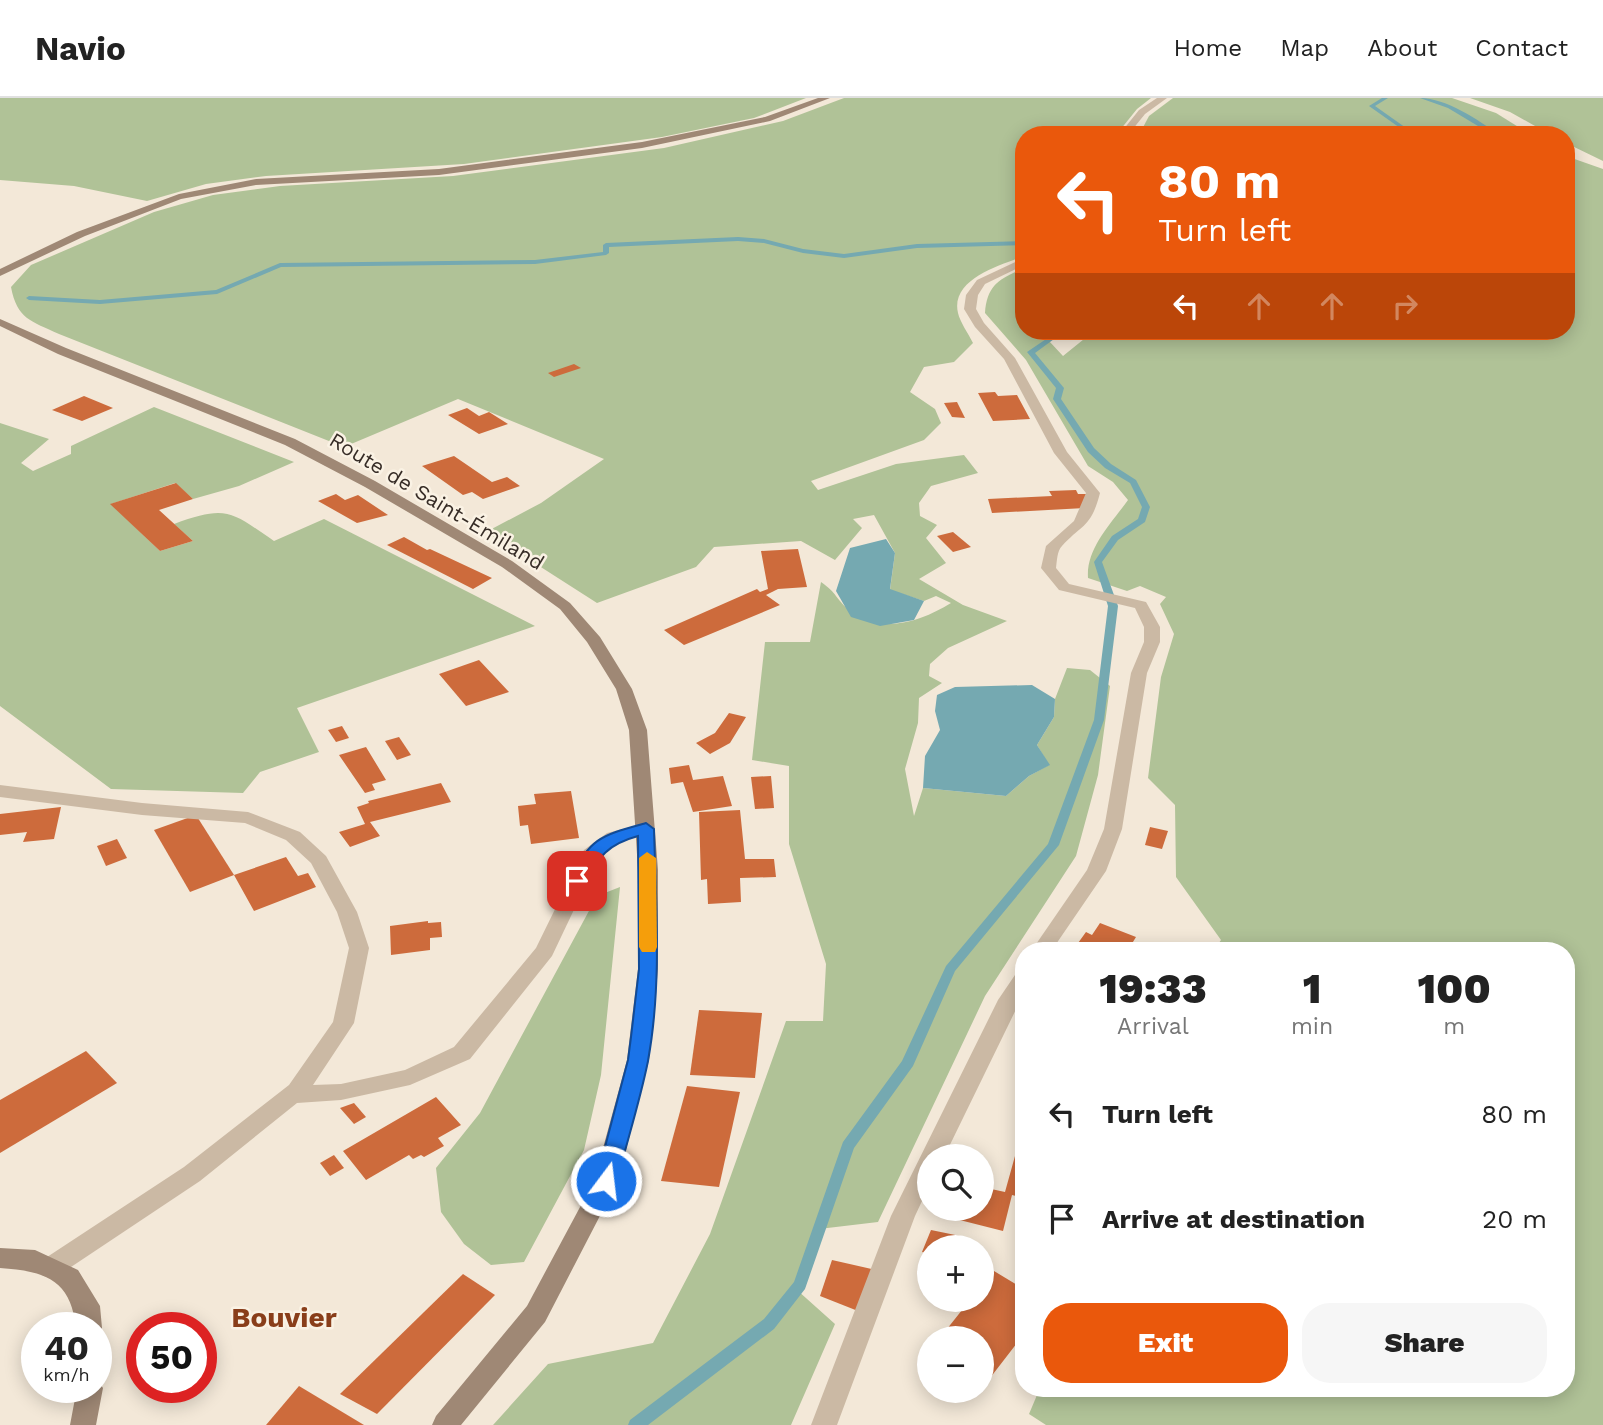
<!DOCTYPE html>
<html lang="en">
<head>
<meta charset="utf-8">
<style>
  :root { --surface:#fff; --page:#f6f6f6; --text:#222; --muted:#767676; --line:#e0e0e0; --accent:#ea580c }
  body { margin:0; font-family:"Work Sans",sans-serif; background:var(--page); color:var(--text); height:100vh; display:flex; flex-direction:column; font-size:26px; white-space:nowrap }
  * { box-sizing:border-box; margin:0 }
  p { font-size:23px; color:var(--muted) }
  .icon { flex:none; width:38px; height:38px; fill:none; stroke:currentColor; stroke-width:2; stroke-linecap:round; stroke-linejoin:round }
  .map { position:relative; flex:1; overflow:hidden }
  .drawer { position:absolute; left:1015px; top:844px; width:560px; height:455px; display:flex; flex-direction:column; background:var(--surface); border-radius:28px; box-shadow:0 4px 18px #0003 }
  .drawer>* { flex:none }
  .top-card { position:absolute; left:1015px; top:28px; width:560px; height:214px; border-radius:28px; box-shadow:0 4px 18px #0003; background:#ea580c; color:#fff; overflow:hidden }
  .buttons { position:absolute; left:917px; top:1046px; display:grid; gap:14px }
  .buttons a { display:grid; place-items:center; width:77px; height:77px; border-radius:50%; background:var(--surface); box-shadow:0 4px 18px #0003; font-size:35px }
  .speed { position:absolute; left:21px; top:1214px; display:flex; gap:14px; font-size:35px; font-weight:700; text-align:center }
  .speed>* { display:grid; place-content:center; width:91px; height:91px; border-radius:50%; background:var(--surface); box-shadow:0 4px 18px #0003; line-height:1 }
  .speed small { font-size:18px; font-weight:400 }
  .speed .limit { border:10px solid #d22; background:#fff; color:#111 }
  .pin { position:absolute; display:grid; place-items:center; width:60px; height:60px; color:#fff; margin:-30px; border-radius:14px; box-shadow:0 4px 10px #0006 }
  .me { position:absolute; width:77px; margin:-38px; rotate:15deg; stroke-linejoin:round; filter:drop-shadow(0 0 5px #0008) }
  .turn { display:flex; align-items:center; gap:24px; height:147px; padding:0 28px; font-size:32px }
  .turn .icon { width:91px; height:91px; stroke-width:2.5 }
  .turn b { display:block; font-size:49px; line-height:60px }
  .lanes { display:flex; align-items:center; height:66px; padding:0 28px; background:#0003; justify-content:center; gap:35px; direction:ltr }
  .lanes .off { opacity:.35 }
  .eta { display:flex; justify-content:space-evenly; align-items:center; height:119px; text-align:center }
  .eta b { font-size:42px; font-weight:800; line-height:49px }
  .cta { display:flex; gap:14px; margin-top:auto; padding:14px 28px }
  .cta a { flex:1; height:80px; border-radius:28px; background:var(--accent); color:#fff; font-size:28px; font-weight:800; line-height:80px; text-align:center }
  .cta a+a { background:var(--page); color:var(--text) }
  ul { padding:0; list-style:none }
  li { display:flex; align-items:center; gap:21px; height:105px; padding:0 28px }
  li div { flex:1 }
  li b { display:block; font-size:26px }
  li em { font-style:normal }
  header { display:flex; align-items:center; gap:42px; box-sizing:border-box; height:98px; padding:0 35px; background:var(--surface); border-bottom:2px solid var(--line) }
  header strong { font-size:33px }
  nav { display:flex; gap:38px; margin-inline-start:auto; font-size:24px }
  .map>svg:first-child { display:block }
  .green { fill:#b0c297 }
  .water { fill:#75a9b1 }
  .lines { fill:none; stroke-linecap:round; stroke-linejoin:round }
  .stream { fill:#75a9b1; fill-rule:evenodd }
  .building { fill:#cd6b3c }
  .street { fill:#cbb9a4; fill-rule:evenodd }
  .secondary { fill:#9f8875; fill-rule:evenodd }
  .route { fill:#1a73e8; stroke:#114b97; stroke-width:2 }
  .slow { fill:#f59e0b }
  .labels { text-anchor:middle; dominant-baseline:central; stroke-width:5; stroke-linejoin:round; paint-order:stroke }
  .street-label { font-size:21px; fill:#362c26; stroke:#faf2e4 }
  .near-quarter-label { font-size:28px; font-weight:bold; fill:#893e1a; stroke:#faf2e4 }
</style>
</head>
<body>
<header>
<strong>Navio</strong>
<nav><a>Home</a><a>Map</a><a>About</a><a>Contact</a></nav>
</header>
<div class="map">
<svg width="1603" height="1327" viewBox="0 0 1603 1327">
  <rect width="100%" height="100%" fill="#f3e8d8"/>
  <g class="green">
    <polygon points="0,0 806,0 754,20 662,39 464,66 266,78 206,86 147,103 74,88 0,82"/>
    <path d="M844,0H1151L1137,11L1116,37H1024V158C1001,167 950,181 958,215C960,224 968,235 973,245L954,264L924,269L910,294L935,311L941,325L924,342L811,383L818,392L896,366L964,357L978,375L931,388L919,405L920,418L937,427L926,440L946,465L919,481L963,507L1007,523L948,550L930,566L929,578L942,585L919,600L918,625L905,671L914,718L923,690L1006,698L1029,678L1049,667L1037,647L1054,619L1055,601L1067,570L1090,572L1110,588L1098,677L1076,758L985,898L878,1124L819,1131L797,1192L835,1226L791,1327H493L548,1266L653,1245L710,1136L786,923H823L826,866L789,746V668L752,662L765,544H810L821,484C837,495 836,501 848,511C879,538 920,524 951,505L936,498L924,503L890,492L895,455L874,417L853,421L862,430L835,462L801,443L714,449L696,469L597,505L486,434L541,405L604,361L458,301L344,349L59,236C31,223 17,221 11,189L31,167L154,114L213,97L280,88L453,78L664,50L783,23Z"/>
    <polygon points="1173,0 1452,0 1496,15 1531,37 1139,37 1149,18"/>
    <polygon points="1470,0 1603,0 1603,63 1566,45 1566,37 1551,37 1510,14"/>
    <path d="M1566,58L1603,71V1327H1046L1029,1316L1040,1290H1566V852H1214L1221,842L1176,779L1175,707L1148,680L1161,579L1174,536L1160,506L1166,499L1140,488L1127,493L1088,480C1086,450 1111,426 1128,402L1113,384L1088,368L1026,262L985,215C987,187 999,181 1024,170V233H1062L1049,243L1063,258L1094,233H1566Z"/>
    <path d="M154,309L294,364L239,388L193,401L175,385L111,406L160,453L193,443L174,426C227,407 230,413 274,443L324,421L535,528L297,610L319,654L260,674L243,695L111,691L0,608V325L49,341L21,365L33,373L71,356V348Z"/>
    <polygon points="620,789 601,977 584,1052 524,1164 491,1167 464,1146 441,1114 436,1070 480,1015 597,798"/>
  </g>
  <g class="water">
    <polygon points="886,441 895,455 890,491 924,503 914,522 880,528 851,519 836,493 850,450"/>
    <polygon points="1032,587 1055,601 1054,619 1037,647 1050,667 1029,678 1006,698 923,690 925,658 940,632 935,613 937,597 955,589"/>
  </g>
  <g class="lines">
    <g class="stream">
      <polygon points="1382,0 1388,0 1375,8 1416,37 1410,37 1369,8"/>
      <path d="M1420,0C1446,0 1479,22 1499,37H1493L1448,10Z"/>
      <polygon points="738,139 764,141 803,151 844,156 917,146 1024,143 1024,147 917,150 844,160 803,155 764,145 738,143 609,149 609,155 606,157 535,166 281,169 217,196 100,206 29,202 26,200 29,198 100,202 216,192 280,165 535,162 603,154 603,147 606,145"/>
      <polygon points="1058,233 1065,233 1035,255 1064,290 1061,301 1094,350 1111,366 1136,382 1150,409 1145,424 1118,442 1102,464 1118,508 1104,622 1059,747 955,873 913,968 854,1050 805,1191 774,1231 648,1327 628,1327 630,1322 764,1221 794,1184 843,1044 902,963 946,868 1048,746 1094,622 1108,508 1094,464 1112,438 1138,421 1142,409 1130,385 1105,370 1088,354 1053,301 1056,290 1027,254"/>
    </g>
  </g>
  <g class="building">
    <polygon points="574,266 581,270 554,279 548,275"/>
    <polygon points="995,294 998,298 1017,297 1030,321 993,323 978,295"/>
    <polygon points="84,298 113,310 82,323 52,312"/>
    <polygon points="957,304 965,320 952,319 944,305"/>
    <polygon points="467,310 479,318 489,314 508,326 479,336 448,317"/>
    <polygon points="454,358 492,384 507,379 520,388 483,401 472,394 463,397 422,368"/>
    <polygon points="176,385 193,401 159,412 193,443 160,453 110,406"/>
    <polygon points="1076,392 1078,396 1087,396 1085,410 992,415 988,401 1052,398 1049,393"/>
    <polygon points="336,396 345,402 358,397 388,417 357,425 318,403"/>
    <polygon points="953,434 971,449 953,454 937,438"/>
    <polygon points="404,439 427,452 430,451 492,480 473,491 387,447"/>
    <polygon points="798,451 807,489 778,491 766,497 780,507 684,547 664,532 757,491 760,494 768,491 761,453"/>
    <polygon points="479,562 509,594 466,608 439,576"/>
    <polygon points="729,615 746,619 730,645 710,656 696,645 715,635"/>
    <polygon points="342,628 349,640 336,644 328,632"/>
    <polygon points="399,639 411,657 397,662 385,643"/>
    <polygon points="366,649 386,682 372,686 375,692 365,695 339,657"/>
    <polygon points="689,667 693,682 723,678 732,708 693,714 683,684 671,686 669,670"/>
    <polygon points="771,678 774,710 755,711 751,679"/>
    <polygon points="441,685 451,704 370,724 380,738 350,749 339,734 365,726 357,709 369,705 368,703"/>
    <polygon points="571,693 579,740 531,746 528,727 520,728 518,708 536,706 534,696"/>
    <polygon points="61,709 54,741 23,744 27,734 0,737 0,716"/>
    <polygon points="740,712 745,761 774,761 776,779 740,780 741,804 708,806 707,781 701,782 699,714"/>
    <polygon points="196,717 234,777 190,794 154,732"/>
    <polygon points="1150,729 1168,733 1162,751 1145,747"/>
    <polygon points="117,741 127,760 106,768 97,748"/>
    <polygon points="286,759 298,778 308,775 316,789 254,813 234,777"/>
    <polygon points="428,823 428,825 441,824 442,839 430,840 430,852 391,857 390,828"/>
    <polygon points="1100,825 1136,839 1128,852 1073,852 1086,834 1092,837"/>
    <polygon points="699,912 762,915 755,980 690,977"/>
    <polygon points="86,953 117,985 0,1055 0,1002"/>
    <polygon points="687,988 740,994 719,1089 661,1083"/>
    <polygon points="436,999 461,1027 438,1040 444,1048 424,1059 421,1057 413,1061 409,1057 366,1082 343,1053"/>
    <polygon points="354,1005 366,1019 354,1026 340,1010"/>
    <polygon points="334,1057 344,1070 330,1078 320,1065"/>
    <polygon points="1015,1058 1024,1060 1024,1100 1012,1097 1003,1133 936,1116 937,1111 982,1111 982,1089 1005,1094"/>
    <polygon points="931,1132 965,1139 963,1150 929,1150 929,1156 922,1154"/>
    <polygon points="832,1162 876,1172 858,1213 820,1198"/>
    <polygon points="994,1173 1024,1191 1024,1236 990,1280 982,1275 982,1241 939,1241 970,1202 982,1202 982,1189"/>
    <polygon points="463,1176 495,1197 377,1316 340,1296"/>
    <polygon points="299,1288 364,1327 266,1327"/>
  </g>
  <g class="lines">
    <g class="street">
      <polygon points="1157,0 1167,0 1145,16 1128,37 1119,37 1139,12"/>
      <path d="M1024,160V167L985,186L978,197L976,211L984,225L1015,260L1067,354L1100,395C1091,430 1082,426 1062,448C1057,453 1057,463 1056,470L1069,486L1146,504L1160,529V544L1147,575L1122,731L1106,773L1052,852H1032L1087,772L1104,731L1131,575L1144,544V529L1135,510L1059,492L1041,470L1046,448L1074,423L1086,395L1054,355L1004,261L975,229L964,211L966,197L977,182Z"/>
      <polygon points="0,687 142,705 248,714 300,734 326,758 357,814 369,850 354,925 313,987 341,986 405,972 454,949 536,850 584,752 607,735 646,725 655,731 653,735 620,743 599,759 552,858 470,961 410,987 341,1002 297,1005 200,1083 59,1177 50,1180 41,1177 38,1170 41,1163 184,1069 289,987 333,924 349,850 337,814 311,765 286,742 245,725 142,717 0,699"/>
      <polygon points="1024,872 1024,895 944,1059 929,1059 929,1088 915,1118 837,1327 811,1327 891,1118 998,902 1017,874"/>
    </g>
    <g class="secondary">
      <polygon points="818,0 830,0 770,23 642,50 439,77 256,87 181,101 85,138 0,178 0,171 77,134 179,96 256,81 439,71 642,44 765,19"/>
      <polygon points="0,221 66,250 295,341 375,383 512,463 570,505 600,539 632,591 647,632 658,772 658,871 649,962 618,1083 545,1224 461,1327 432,1327 436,1318 527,1208 594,1083 627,962 638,871 638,772 629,632 616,591 587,544 560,511 502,469 365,389 285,347 58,256 0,228"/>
      <path d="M0,1150L35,1152L78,1172L100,1208L102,1230L98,1238L96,1230H76C71,1181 44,1173 0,1170Z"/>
      <polygon points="96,1281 103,1290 96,1327 70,1327 77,1290 96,1290"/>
    </g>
  </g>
  <path class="route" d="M646,725L654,731C656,808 662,887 648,963C640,1003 627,1043 617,1083L614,1089L606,1091L599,1089L596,1083L628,962L631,939L639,871L638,738C605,747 599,760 583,787L577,789L568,783C592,739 599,738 646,725Z"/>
  <polygon class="slow" points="647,754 656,760 657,849 655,854 642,854 639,849 639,760"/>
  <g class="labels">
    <g class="street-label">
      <text transform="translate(437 403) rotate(31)">Route de Saint-Émiland</text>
    </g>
    <g class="near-quarter-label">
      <text x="284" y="1219">Bouvier</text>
    </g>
  </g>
</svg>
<div class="buttons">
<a><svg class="icon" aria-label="search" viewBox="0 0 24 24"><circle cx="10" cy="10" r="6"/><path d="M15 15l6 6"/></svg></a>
<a>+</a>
<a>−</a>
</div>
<div class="speed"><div>40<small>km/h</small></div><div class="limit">50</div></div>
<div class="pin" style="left:577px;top:783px;background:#d93025"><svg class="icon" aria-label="arrive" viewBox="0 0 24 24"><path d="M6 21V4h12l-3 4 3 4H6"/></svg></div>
<svg class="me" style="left:606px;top:1083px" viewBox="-20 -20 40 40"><circle r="17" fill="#1a73e8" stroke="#fff" stroke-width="3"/><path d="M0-11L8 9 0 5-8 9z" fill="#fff"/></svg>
<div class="top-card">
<div class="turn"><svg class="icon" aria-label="left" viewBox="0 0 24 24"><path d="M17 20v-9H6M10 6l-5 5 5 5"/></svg><div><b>80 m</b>Turn left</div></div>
<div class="lanes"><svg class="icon" aria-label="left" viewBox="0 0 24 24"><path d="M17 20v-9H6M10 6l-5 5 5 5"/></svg><svg class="icon off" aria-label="ahead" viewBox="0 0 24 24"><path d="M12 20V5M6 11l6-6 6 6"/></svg><svg class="icon off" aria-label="ahead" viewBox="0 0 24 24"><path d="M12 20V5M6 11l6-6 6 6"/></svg><svg class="icon off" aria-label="right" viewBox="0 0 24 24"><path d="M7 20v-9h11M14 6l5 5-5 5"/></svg></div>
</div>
<section class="drawer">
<div class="eta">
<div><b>19:33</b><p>Arrival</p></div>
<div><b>1</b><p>min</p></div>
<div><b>100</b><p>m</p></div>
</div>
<ul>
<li><svg class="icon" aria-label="left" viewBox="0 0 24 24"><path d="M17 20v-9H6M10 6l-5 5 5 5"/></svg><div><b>Turn left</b></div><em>80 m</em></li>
<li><svg class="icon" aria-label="arrive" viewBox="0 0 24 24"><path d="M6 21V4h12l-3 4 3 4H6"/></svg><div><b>Arrive at destination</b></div><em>20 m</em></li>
</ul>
<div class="cta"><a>Exit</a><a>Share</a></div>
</section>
</div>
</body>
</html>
